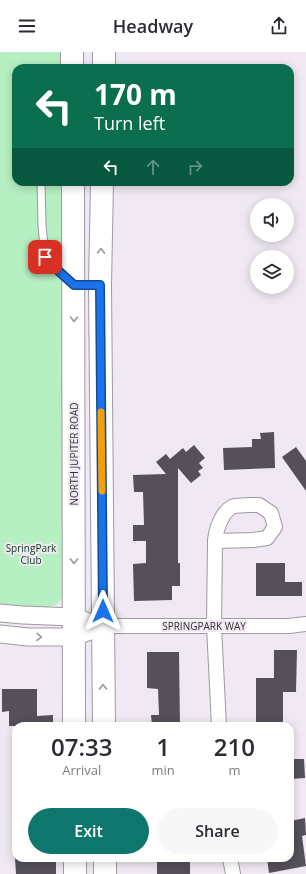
<!DOCTYPE html>
<html lang="en">
<head>
<meta charset="utf-8">
<style>
  :root { --surface:#fff; --page:#f7f7f7; --text:#2b2b33; --muted:#7c7c81; --accent:#0f766e }
  body { margin:0; font-family:"Open Sans",sans-serif; background:var(--page); color:var(--text); height:100vh; display:flex; flex-direction:column; font-size:15px; white-space:nowrap }
  * { box-sizing:border-box; margin:0 }
  p { font-size:13px; color:var(--muted) }
  .icon { flex:none; width:22px; height:22px; fill:none; stroke:currentColor; stroke-width:2; stroke-linecap:round; stroke-linejoin:round }
  .map { position:relative; flex:1; overflow:hidden }
  .details { position:absolute; left:12px; top:670px; width:282px; height:140px; display:flex; flex-direction:column; background:var(--surface); border-radius:12px; box-shadow:0 2px 10px #0003 }
  .details>* { flex:none }
  .banner { position:absolute; left:12px; top:12px; width:282px; height:122px; border-radius:12px; box-shadow:0 2px 10px #0003; background:#0b6e4f; color:#fff; overflow:hidden }
  .tools { position:absolute; left:250px; top:146px; display:grid; gap:8px }
  .tools a { display:grid; place-items:center; width:44px; height:44px; border-radius:50%; background:var(--surface); box-shadow:0 2px 10px #0003; font-size:20px }
  .pin { position:absolute; display:grid; place-items:center; width:34px; height:34px; color:#fff; margin:-17px; border-radius:8px; box-shadow:0 2px 6px #0006 }
  .me { position:absolute; width:44px; margin:-22px; rotate:0deg; stroke-linejoin:round; filter:drop-shadow(0 0 3px #0008) }
  .turn { display:flex; align-items:center; gap:14px; height:84px; padding:0 16px; font-size:18px }
  .turn .icon { width:52px; height:52px; stroke-width:2.5 }
  .turn b { display:block; font-size:28px; line-height:34px }
  .lanes { display:flex; align-items:center; height:38px; padding:0 16px; background:#0003; justify-content:center; gap:20px; direction:ltr }
  .lanes .off { opacity:.35 }
  .eta { display:flex; justify-content:space-evenly; align-items:center; height:68px; text-align:center }
  .eta b { font-size:24px; font-weight:600; line-height:28px }
  .primary-button { display:flex; gap:8px; margin-top:auto; padding:8px 16px }
  .primary-button a { flex:1; height:46px; border-radius:24px; background:var(--accent); color:#fff; font-size:16px; font-weight:600; line-height:46px; text-align:center }
  .primary-button a+a { background:var(--page); color:var(--text) }
  header { display:flex; justify-content:space-between; align-items:center; height:52px; padding:0 16px; background:var(--surface); font-size:18px; font-weight:600 }
  .map>svg:first-child { display:block }
  .green { fill:#b5efc2 }
  .building { fill:#54515a }
  .lines { fill:none; stroke-linecap:round; stroke-linejoin:round }
  .service-casing { stroke:#a099a1; stroke-width:9 }
  .minor-casing { stroke:#a099a1; stroke-width:16 }
  .tertiary-casing { stroke:#a099a1; stroke-width:19 }
  .primary-casing { stroke:#a099a1; stroke-width:24 }
  .service { stroke:#fff; stroke-width:7 }
  .minor { stroke:#fff; stroke-width:14 }
  .tertiary { stroke:#fff; stroke-width:17 }
  .primary { stroke:#fff; stroke-width:22 }
  .oneway { stroke:#9a989a }
  .route-casing { stroke:#114b97; stroke-width:10 }
  .route { stroke:#1a73e8; stroke-width:7 }
  .slow { stroke:#f59e0b; stroke-width:7 }
  .labels { text-anchor:middle; dominant-baseline:central; stroke-width:4; stroke-linejoin:round; paint-order:stroke }
  .street-label { font-size:10px; fill:#343135; stroke:#f0e8f2 }
  .park-label { font-size:10px; fill:#0c3a1c; stroke:#f0e8f2 }
</style>
</head>
<body>
<header><svg class="icon" aria-label="menu" viewBox="0 0 24 24"><path d="M4 6h16M4 12h16M4 18h16"/></svg>Headway<svg class="icon" aria-label="share" viewBox="0 0 24 24"><path d="M12 15V3M7 8l5-5 5 5M5 13v7h14v-7"/></svg></header>
<div class="map">
<svg width="306" height="822" viewBox="0 0 306 822">
  <rect width="100%" height="100%" fill="#f0e8f2"/>
  <polygon class="green" points="0,0 60,0 61,16 16,16 16,130 61,130 63,543 58,552 47,556 0,552"/>
  <g class="building">
    <polygon points="274,380 275,416 224,418 223,396 252,395 252,387 261,387 260,381"/>
    <polygon points="194,393 205,406 199,411 203,416 198,419 201,423 191,431 178,416 178,511 180,511 180,534 172,534 172,548 134,549 133,512 146,511 146,489 133,489 133,473 144,473 143,440 134,440 133,423 166,422 156,410 166,402 170,407 183,396 186,400"/>
    <polygon points="296,395 306,409 306,439 282,405"/>
    <polygon points="256,511 285,511 285,530 302,530 302,544 256,544"/>
    <polygon points="274,598 297,598 296,640 283,640 283,674 256,674 256,626 274,626"/>
    <polygon points="147,600 179,600 180,674 152,674 151,663 159,663 158,637 147,636"/>
    <polygon points="2,637 37,637 37,664 53,663 53,674 9,674 9,659 2,660"/>
    <polygon points="290,707 304,707 305,726 290,727"/>
    <polygon points="305,766 306,783 302,784 306,814 269,821 267,806 290,806 290,769"/>
    <polygon points="15,806 56,806 56,822 16,822"/>
    <rect x="157" y="806" width="33" height="16"/>
  </g>
  <g class="lines">
    <defs>
      <polyline id="service" points="41,130 42,173 45,205 51,213 69,229"/>
      <g id="minor">
        <path d="M248,453H259L271,461L275,475L267,486L253,488L215,489C216,478 221,461 232,455C235,453 243,454 248,453Z"/>
        <polyline points="215,489 214,574 219,674"/>
        <polyline points="103,574 289,574 306,572"/>
        <polyline points="230,806 233,822"/>
      </g>
      <g id="tertiary">
        <polyline points="0,561 23,563 74,565 86,569"/>
        <polyline points="0,582 28,585 74,585 103,574"/>
      </g>
      <g id="primary">
        <polyline points="72,0 72,16"/>
        <polyline points="104,16 104,0"/>
        <polyline points="73,130 74,674"/>
        <polyline points="102,130 100,233 104,674"/>
        <polyline points="75,806 75,822"/>
        <polyline points="105,806 105,822"/>
      </g>
    </defs>
    <use href="#service" class="service-casing"/>
    <use href="#minor" class="minor-casing"/>
    <use href="#tertiary" class="tertiary-casing"/>
    <use href="#primary" class="primary-casing"/>
    <use href="#service" class="service"/>
    <use href="#minor" class="minor"/>
    <use href="#tertiary" class="tertiary"/>
    <use href="#primary" class="primary"/>
  </g>
  <defs><path id="oneway-chevron" d="M-2-3.5L2.5 0L-2 3.5" fill="none" stroke-width="1.6" stroke-linecap="round" stroke-linejoin="round"/></defs>
  <g class="oneway">
    <use href="#oneway-chevron" transform="translate(101 199) rotate(-89)"/>
    <use href="#oneway-chevron" transform="translate(74 267) rotate(90)"/>
    <use href="#oneway-chevron" transform="translate(74 509) rotate(90)"/>
    <use href="#oneway-chevron" transform="translate(39 585) rotate(2)"/>
    <use href="#oneway-chevron" transform="translate(103 635) rotate(-90)"/>
  </g>
  <g class="lines">
    <defs>
      <polyline id="route" points="45,205 52,213 74,233 100,233 103,559"/>
    </defs>
    <use href="#route" class="route-casing"/>
    <use href="#route" class="route"/>
    <polyline class="slow" points="101,360 102,439"/>
  </g>
  <g class="labels">
    <g class="street-label">
      <text transform="translate(74 402) rotate(-90)">NORTH JUPITER ROAD</text>
      <text x="204" y="574">SPRINGPARK WAY</text>
    </g>
    <g class="park-label">
      <text x="31" y="496">SpringPark<tspan x="31" dy="12">Club</tspan></text>
    </g>
  </g>
</svg>
<div class="tools">
<a><svg class="icon" aria-label="sound" viewBox="0 0 24 24"><path d="M4 9h4l5-4v14l-5-4H4zM17 9q2 3 0 6"/></svg></a>
<a><svg class="icon" aria-label="layers" viewBox="0 0 24 24"><path d="M12 4l9 5-9 5-9-5zM3 14l9 5 9-5"/></svg></a>
</div>
<div class="pin" style="left:45px;top:205px;background:#d93025"><svg class="icon" aria-label="arrive" viewBox="0 0 24 24"><path d="M6 21V4h12l-3 4 3 4H6"/></svg></div>
<svg class="me" style="left:103px;top:559px" viewBox="-20 -20 40 40"><path d="M0-17L14 15 0 8-14 15z" fill="#1a73e8" stroke="#fff" stroke-width="4"/></svg>
<div class="banner">
<div class="turn"><svg class="icon" aria-label="left" viewBox="0 0 24 24"><path d="M17 20v-9H6M10 6l-5 5 5 5"/></svg><div><b>170 m</b>Turn left</div></div>
<div class="lanes"><svg class="icon" aria-label="left" viewBox="0 0 24 24"><path d="M17 20v-9H6M10 6l-5 5 5 5"/></svg><svg class="icon off" aria-label="ahead" viewBox="0 0 24 24"><path d="M12 20V5M6 11l6-6 6 6"/></svg><svg class="icon off" aria-label="right" viewBox="0 0 24 24"><path d="M7 20v-9h11M14 6l5 5-5 5"/></svg></div>
</div>
<section class="details">
<div class="eta">
<div><b>07:33</b><p>Arrival</p></div>
<div><b>1</b><p>min</p></div>
<div><b>210</b><p>m</p></div>
</div>
<div class="primary-button"><a>Exit</a><a>Share</a></div>
</section>
</div>
</body>
</html>
